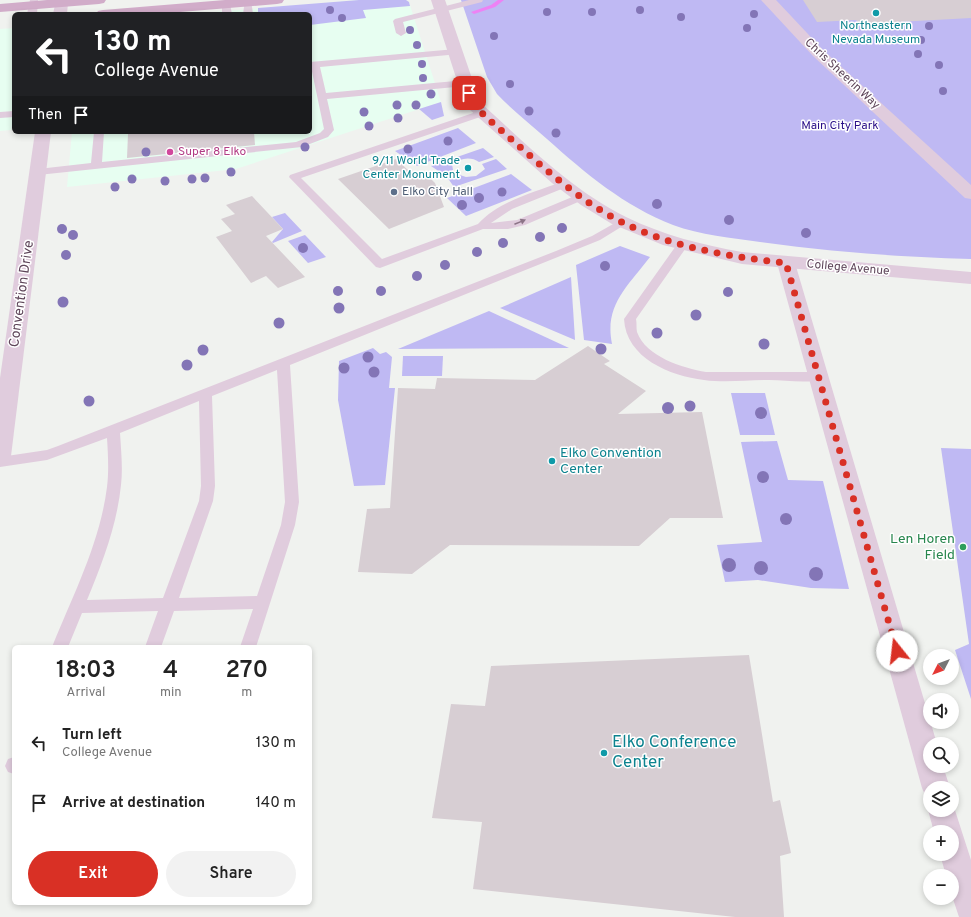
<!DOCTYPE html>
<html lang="en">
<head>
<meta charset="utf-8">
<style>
  :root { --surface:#fff; --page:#f2f2f2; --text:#222; --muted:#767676; --accent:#d93025 }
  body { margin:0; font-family:Overpass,sans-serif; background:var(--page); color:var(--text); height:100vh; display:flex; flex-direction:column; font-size:15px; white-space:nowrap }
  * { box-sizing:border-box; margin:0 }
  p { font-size:13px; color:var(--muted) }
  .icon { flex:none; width:22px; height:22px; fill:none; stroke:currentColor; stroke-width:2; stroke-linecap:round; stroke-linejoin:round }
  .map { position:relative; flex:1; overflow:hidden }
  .panel { position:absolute; left:12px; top:645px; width:300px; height:260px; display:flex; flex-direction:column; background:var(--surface); border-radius:6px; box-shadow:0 2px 6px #0003 }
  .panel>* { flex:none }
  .hud { position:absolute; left:12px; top:12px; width:300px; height:122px; border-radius:6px; box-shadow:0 2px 6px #0003; background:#202124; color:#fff; overflow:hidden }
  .needle { width:26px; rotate:228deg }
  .fabs { position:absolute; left:923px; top:649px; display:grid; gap:8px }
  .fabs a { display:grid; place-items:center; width:36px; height:36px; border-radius:50%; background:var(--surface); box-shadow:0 2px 6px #0003; font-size:20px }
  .pin { position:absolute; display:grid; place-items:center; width:34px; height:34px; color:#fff; margin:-17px; border-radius:8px; box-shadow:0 2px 6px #0006 }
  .me { position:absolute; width:44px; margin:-22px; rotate:344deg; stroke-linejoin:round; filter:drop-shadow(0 0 3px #0008) }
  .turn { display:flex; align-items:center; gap:14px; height:84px; padding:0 16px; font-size:18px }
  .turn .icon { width:52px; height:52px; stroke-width:2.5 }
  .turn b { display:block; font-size:28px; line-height:34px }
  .then { display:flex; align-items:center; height:38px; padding:0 16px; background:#0003; gap:8px; font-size:15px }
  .eta { display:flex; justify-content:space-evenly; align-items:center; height:68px; text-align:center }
  .eta b { font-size:24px; font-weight:600; line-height:28px }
  .button { display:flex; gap:8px; margin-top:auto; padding:8px 16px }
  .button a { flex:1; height:46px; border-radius:24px; background:var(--accent); color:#fff; font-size:16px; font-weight:600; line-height:46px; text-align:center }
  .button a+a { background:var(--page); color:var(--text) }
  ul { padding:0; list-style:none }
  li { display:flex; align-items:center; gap:12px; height:60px; padding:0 16px }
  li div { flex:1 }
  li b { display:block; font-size:15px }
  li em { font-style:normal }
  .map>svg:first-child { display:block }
  .commercial { fill:#e7fef1 }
  .green { fill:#bfb9f3 }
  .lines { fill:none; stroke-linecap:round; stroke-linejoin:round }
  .stream { fill:#ed82f4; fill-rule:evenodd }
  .building { fill:#d7ced3 }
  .service { fill:#e0ccdd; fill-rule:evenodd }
  .minor { fill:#e0ccdd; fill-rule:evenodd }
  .tertiary { fill:#e0ccdd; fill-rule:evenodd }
  .primary { fill:#d1acc9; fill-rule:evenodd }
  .tree { fill:#8375b6 }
  .oneway { fill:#8c7487 }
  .route { stroke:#d93025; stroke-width:7; stroke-dasharray:0 12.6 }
  .culture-dot { fill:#0f9aa8; stroke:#fff; stroke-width:1.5 }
  .hotel-dot { fill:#d1479c; stroke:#fff; stroke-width:1.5 }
  .service-dot { fill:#5c6f8a; stroke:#fff; stroke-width:1.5 }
  .leisure-dot { fill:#2e9e5b; stroke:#fff; stroke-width:1.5 }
  .labels { text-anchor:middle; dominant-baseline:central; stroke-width:3; stroke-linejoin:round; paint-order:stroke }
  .far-culture-label { font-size:12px; fill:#0d838f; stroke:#fff }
  .far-street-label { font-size:12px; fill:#5e4559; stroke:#fff }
  .far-park-label { font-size:12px; fill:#290e87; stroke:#fff }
  .far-hotel-label { font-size:12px; fill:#b23c85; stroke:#fff; text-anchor:start }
  .far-service-label { font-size:12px; fill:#4e5e75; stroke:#fff; text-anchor:start }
  .street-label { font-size:14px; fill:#5e4559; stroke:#fff }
  .culture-label { font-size:14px; fill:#0d838f; stroke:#fff; text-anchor:start }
  .leisure-label { font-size:14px; fill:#27864d; stroke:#fff; text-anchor:end }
  .near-culture-label { font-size:17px; fill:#0d838f; stroke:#fff; text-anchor:start }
</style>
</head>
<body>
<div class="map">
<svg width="971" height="917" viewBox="0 0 971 917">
  <rect width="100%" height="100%" fill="#f0f2ef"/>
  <g class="commercial">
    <polygon points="359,0 406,0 409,2 441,102 236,169 67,187 72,132 310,132 310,14 191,14"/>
    <polygon points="14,28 14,114 11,130 0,131 0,29"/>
  </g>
  <g class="green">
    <polygon points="359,0 406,0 409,2 410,6 363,10 366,18 310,25 310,14 258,14 258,8"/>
    <path d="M461,0H971V259C900,257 830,252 760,242C732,238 700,235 673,225C624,206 585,173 547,139C530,124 512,110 497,94L487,77Z"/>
    <polygon points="441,102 444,116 432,120 419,109"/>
    <polygon points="458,128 476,143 417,166 395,151"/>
    <path d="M483,148L494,157L479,162C471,156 460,158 452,164L453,170L443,174L431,166Z"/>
    <polygon points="496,159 507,169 454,187 447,177 457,174 466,177 476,176 485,169 482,164"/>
    <polygon points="511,174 532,190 466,216 447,198"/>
    <polygon points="285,213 302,231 273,243 272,242 283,229 272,217"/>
    <polygon points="305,235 326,257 308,263 288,241"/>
    <path d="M620,246L650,257C628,286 604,305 612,344L584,340L576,265Z"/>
    <polygon points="571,277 575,340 500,308"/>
    <polygon points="489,311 569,348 398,349"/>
    <polygon points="373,348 380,354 386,352 392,357 389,388 395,388 385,485 354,486 338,400 339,361"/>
    <polygon points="403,356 443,356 442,376 402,376"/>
    <polygon points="731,393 765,393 775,435 740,435"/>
    <polygon points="777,441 788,480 823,481 849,589 811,588 758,580 725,582 717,545 762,542 741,442"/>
    <polygon points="941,448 971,449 971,699 955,650 969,644"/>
  </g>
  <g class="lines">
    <polygon class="stream" points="498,0 504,0 495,7 474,14 471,12 491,5"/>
  </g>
  <g class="building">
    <polygon points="803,0 971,0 971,18 860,24 856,20 817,22"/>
    <polygon points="146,132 254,132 255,145 127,158 128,134"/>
    <polygon points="396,159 409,171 418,172 428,176 435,183 444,207 389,229 338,179"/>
    <polygon points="252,196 283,229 266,236 305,277 278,288 266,276 251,283 216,237 232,231 221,219 235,214 226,205"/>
    <polygon points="588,346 610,361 604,364 646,391 618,414 702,412 723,518 670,518 639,546 450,545 412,574 358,572 367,509 390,508 398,388 435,389 437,378 535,380"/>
    <polygon points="749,655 773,802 780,800 791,853 780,856 784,917 735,917 473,889 482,822 432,818 451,704 485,706 491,666"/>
  </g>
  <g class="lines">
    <g class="service">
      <polygon points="30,0 38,0 37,14 27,14"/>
      <polygon points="245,0 251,0 253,14 243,14"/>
      <polygon points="469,0 483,0 482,2 403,22 406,33 401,36 396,33 393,21 395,19"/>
      <polygon points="226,1 230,4 232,14 222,14 222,4"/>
      <polygon points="456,49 459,50 459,54 320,67 326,93 466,80 471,83 466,86 327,99 334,130 328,137 302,147 38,175 33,172 38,169 91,163 94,132 104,132 102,162 296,142 320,133 324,129 310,62"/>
      <path d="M482,110L486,111L487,113L486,115L301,178L382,259L478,224C499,201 533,193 561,182L565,181L570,184L569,186L512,209L491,223L517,220L577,195H585L587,197L585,199L525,225L508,229H483L380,268L376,267L289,177L290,175Z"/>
      <polygon points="14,111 14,117 0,118 0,112"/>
      <path d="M622,219L626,220L628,222L626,224L600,240L290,365L299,502L295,525L256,647H240L253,609L174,611L161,647H145L158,611L82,613L68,647H52C73,595 100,543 107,487C109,471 108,454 107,438L47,460L0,467V457L47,450L58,446L556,251L592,236ZM277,370L285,502L281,525L257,596L179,598L213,501L215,486L212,396ZM199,401L201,486L199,501L163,598L87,600C102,564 117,525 121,485C123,468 121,450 120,433Z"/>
      <path d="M682,242L688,245L636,319C637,323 636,328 637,332C646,357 683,368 706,372H819L824,373L826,376L824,379C807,384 786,380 769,380C748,380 725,383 704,380C670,376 626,358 624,319L678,243Z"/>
      <polygon points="14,757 14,774 8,772 5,766 8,759"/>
    </g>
    <g class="minor">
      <polygon points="761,0 776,0 823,50 971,185 971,199 965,198 813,56"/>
      <polygon points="786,257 793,259 795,263 937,744 930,744 930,766 943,766 950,788 930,788 930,798 926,797 922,788 777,263 779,259"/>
      <polygon points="952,801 971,860 971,917 959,917 952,896 952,876 946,876 940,854 952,854 952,832 934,832 928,810 930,805 930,810 952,810"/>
    </g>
    <g class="tertiary">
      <polygon points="56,0 66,0 68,3 67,14 53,14"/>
      <path d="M431,0H445L477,93L483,105C527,145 572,190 626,217C663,235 702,245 742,252L971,272V284L742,264L663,245L612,224L581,205L552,183L470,110L461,93Z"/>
      <polygon points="35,132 51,132 11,456 8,462 0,464 0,378"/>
    </g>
    <g class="primary">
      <polygon points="47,0 106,0 104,3 99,4 0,12 0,4"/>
      <polygon points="225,0 284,0 282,3 277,4 156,14 96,14 98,11 103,10"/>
    </g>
  </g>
  <g class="tree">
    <circle cx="330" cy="10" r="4"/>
    <circle cx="640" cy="10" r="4"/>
    <circle cx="547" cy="12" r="4"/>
    <circle cx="592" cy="12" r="4"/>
    <circle cx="754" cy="14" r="4"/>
    <circle cx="681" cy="17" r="4"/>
    <circle cx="342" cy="18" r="4"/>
    <circle cx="929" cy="26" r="4"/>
    <circle cx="747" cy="28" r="4"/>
    <circle cx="410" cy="30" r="4"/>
    <circle cx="494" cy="36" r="4"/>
    <circle cx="921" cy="40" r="4"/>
    <circle cx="417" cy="45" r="4"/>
    <circle cx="918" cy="54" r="4"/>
    <circle cx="422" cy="64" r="4"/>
    <circle cx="939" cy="65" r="4"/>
    <circle cx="423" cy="78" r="4"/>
    <circle cx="510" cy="84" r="4"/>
    <circle cx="943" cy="91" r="4"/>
    <circle cx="431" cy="94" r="4.5"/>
    <circle cx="397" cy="105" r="4.5"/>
    <circle cx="416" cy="105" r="4.5"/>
    <circle cx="529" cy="111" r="4.5"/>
    <circle cx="364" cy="112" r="4.5"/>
    <circle cx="398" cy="118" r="4.5"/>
    <circle cx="369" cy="126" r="4.5"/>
    <circle cx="556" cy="133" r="4.5"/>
    <circle cx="448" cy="141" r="4.5"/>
    <circle cx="305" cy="147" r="4.5"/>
    <circle cx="408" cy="149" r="4.5"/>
    <circle cx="146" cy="152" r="4.5"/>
    <circle cx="231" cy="172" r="4.5"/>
    <circle cx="205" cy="178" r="4.5"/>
    <circle cx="132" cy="179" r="4.5"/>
    <circle cx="192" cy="179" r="4.5"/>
    <circle cx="165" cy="181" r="4.5"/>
    <circle cx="115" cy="187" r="4.5"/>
    <circle cx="502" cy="192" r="4.5"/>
    <circle cx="479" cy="198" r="5"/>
    <circle cx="657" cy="204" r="5"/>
    <circle cx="462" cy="205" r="5"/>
    <circle cx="729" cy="220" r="5"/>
    <circle cx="562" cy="228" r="5"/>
    <circle cx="62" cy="229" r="5"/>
    <circle cx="806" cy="233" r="5"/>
    <circle cx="73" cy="235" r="5"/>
    <circle cx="540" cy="237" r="5"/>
    <circle cx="503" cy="243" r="5"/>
    <circle cx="303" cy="248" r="5"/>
    <circle cx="477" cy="252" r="5"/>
    <circle cx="66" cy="255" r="5"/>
    <circle cx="445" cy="265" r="5"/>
    <circle cx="605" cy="266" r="5"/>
    <circle cx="417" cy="276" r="5"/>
    <circle cx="338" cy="291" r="5"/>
    <circle cx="381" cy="291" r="5"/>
    <circle cx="728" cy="292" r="5"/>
    <circle cx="63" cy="302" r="5.5"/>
    <circle cx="339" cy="308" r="5.5"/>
    <circle cx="696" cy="315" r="5.5"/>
    <circle cx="279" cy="323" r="5.5"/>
    <circle cx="657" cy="333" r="5.5"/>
    <circle cx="764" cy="344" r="5.5"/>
    <circle cx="601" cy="349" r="5.5"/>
    <circle cx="203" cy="350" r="5.5"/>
    <circle cx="368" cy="357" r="5.5"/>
    <circle cx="187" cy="365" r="5.5"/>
    <circle cx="344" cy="368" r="5.5"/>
    <circle cx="374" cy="372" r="5.5"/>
    <circle cx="89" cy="401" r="5.5"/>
    <circle cx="690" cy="406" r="5.5"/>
    <circle cx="668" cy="408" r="6"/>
    <circle cx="761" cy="413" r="6"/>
    <circle cx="763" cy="477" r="6"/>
    <circle cx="786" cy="519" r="6"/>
    <circle cx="729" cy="565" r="7"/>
    <circle cx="761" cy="568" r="7"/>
    <circle cx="816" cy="574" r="7"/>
  </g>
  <defs><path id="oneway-solid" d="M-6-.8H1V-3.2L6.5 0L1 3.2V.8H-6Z"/></defs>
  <use class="oneway" href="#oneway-solid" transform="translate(520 222) rotate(-22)"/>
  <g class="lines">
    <path class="route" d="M469,93L476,107L488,119C522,148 555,180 591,204C650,244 717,255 786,263L897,651"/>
  </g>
  <g class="culture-dot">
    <circle cx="876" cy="13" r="4"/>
    <circle cx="468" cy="168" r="4"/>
    <circle cx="552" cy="461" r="4"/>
    <circle cx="604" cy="753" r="4"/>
  </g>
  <circle class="hotel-dot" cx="170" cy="152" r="4"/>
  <circle class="service-dot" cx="394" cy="192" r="4"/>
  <circle class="leisure-dot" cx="963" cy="547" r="4"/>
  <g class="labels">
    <g class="far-culture-label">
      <text x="876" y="26">Northeastern<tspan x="876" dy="14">Nevada Museum</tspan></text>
      <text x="460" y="161" text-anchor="end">9/11 World Trade<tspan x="460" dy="14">Center Monument</tspan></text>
    </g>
    <g class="far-street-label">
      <text transform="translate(842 74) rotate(43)">Chris Sheerin Way</text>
      <text transform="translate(848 268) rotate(5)">College Avenue</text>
    </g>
    <g class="far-park-label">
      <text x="840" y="126">Main City Park</text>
    </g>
    <g class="far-hotel-label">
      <text x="178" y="152">Super 8 Elko</text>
    </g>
    <g class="far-service-label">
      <text x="402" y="192">Elko City Hall</text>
    </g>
    <g class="street-label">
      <text transform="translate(22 294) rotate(-82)">Convention Drive</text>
    </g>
    <g class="culture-label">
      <text x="560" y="453">Elko Convention<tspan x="560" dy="16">Center</tspan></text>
    </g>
    <g class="leisure-label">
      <text x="955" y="539">Len Horen<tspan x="955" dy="16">Field</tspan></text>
    </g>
    <g class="near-culture-label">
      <text x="612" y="743">Elko Conference<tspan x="612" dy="20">Center</tspan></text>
    </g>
  </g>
</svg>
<div class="fabs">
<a><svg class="needle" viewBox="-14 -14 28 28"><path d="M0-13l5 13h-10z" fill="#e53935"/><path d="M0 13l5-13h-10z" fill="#767676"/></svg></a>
<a><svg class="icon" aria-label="sound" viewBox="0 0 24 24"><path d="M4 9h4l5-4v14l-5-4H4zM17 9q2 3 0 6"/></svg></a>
<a><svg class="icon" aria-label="search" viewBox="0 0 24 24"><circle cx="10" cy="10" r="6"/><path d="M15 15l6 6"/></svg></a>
<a><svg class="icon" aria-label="layers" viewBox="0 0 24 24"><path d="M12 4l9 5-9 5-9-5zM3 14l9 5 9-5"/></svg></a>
<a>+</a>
<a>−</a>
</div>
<div class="pin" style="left:469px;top:93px;background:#d93025"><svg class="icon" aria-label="arrive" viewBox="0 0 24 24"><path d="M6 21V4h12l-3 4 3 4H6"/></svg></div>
<svg class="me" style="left:897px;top:651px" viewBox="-20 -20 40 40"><circle r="19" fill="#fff"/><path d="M0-13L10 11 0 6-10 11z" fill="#d93025"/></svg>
<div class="hud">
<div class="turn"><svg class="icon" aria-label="left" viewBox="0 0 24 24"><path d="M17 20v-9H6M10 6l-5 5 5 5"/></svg><div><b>130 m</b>College Avenue</div></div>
<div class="then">Then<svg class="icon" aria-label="arrive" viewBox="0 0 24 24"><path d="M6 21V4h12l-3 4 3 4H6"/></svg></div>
</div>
<section class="panel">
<div class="eta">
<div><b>18:03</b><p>Arrival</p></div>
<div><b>4</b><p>min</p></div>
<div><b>270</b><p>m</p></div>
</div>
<ul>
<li><svg class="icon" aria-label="left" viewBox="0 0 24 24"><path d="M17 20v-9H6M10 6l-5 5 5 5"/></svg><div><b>Turn left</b><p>College Avenue</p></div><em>130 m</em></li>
<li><svg class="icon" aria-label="arrive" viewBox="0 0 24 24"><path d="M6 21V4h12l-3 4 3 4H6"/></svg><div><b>Arrive at destination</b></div><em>140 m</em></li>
</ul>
<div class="button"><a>Exit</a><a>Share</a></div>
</section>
</div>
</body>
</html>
